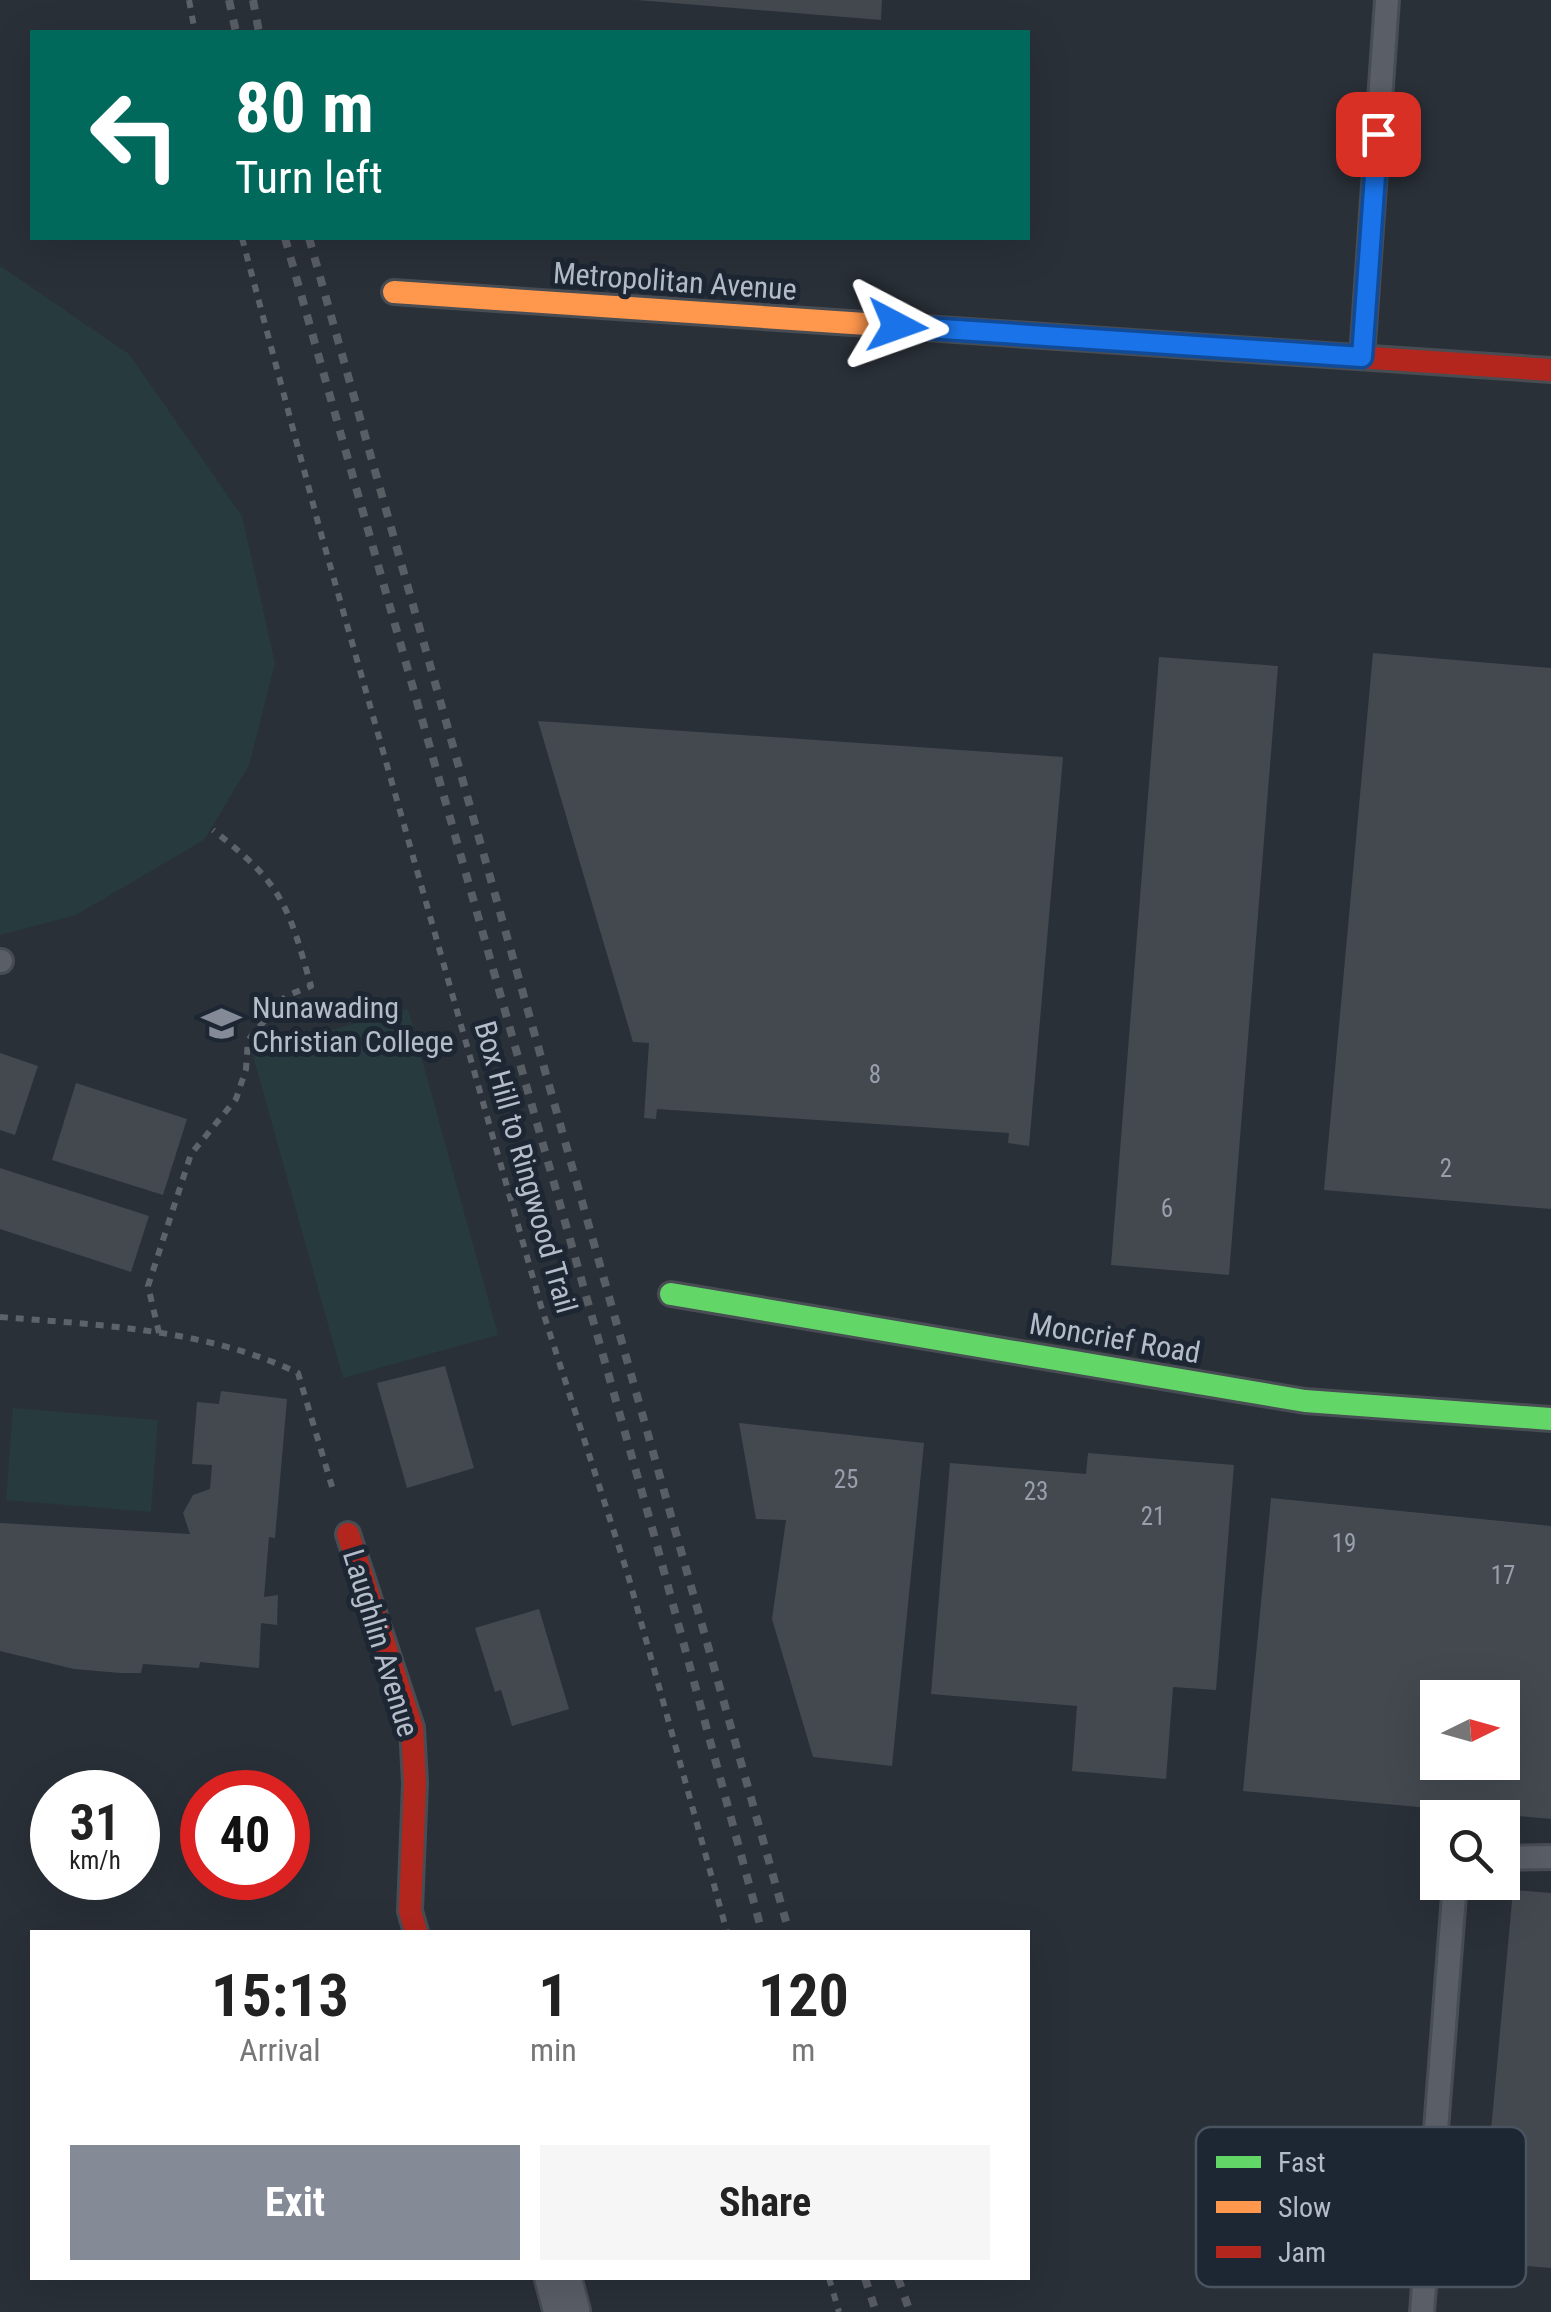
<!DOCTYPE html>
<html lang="en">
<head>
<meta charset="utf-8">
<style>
  :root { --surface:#fff; --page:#f6f6f6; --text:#222; --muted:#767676; --accent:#848b96 }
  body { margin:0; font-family:"Roboto Condensed",sans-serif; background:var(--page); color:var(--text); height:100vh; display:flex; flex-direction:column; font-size:38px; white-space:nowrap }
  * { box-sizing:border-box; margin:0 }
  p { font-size:32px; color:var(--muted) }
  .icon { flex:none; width:55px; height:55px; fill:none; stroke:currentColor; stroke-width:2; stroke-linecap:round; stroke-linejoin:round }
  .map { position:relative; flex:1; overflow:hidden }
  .drawer { position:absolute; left:30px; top:1930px; width:1000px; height:350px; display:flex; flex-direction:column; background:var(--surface); border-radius:0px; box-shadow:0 10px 40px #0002 }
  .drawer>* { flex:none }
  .hud { position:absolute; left:30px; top:30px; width:1000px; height:210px; border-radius:0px; box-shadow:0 10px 40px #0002; background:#00695c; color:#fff; overflow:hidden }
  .needle { width:65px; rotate:85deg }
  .fabs { position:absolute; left:1420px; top:1680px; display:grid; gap:20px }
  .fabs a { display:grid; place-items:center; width:100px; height:100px; border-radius:0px; background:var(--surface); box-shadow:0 10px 40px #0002; font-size:50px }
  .speed { position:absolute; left:30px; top:1770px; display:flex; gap:20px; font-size:50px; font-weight:700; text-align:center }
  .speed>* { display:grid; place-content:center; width:130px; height:130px; border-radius:50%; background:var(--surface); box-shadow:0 10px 40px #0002; line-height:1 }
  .speed small { font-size:25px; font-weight:400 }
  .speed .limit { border:15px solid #d22; background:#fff; color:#111 }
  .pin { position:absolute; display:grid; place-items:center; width:85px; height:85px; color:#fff; margin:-42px; border-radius:20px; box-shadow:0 5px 15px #0006 }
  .me { position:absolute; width:110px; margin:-55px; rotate:94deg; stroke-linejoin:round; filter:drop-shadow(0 0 8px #0008) }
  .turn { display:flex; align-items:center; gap:35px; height:210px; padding:0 40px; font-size:45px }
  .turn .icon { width:130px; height:130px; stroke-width:2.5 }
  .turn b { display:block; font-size:70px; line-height:85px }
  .eta { display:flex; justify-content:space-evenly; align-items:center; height:170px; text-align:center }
  .eta b { font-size:60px; font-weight:700; line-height:70px }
  .button { display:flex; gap:20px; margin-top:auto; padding:20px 40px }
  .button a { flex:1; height:115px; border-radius:0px; background:var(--accent); color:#fff; font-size:40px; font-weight:700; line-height:115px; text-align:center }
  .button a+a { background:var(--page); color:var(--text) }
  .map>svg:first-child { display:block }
  .green { fill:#273a3e }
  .building { fill:#444950; fill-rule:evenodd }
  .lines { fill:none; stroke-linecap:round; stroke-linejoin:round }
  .lane-casing { stroke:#484c53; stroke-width:28 }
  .street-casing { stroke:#484c53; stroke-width:50 }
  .fast-casing { stroke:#484c53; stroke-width:28 }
  .slow-casing { stroke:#484c53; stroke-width:28 }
  .jam-casing { stroke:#484c53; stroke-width:28 }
  .path { stroke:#5d636a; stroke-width:6; stroke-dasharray:8 8; stroke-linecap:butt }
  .lane { stroke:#5a5e66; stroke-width:22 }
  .street { stroke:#5a5e66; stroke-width:45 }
  .fast { stroke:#63d668; stroke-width:22 }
  .slow { stroke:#ff974d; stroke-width:22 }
  .jam { stroke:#b3261e; stroke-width:22 }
  .rail { stroke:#595d64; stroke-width:8; stroke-dasharray:10 10; stroke-linecap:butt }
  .route-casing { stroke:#114b97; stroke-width:25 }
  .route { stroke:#1a73e8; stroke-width:18 }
  .labels { text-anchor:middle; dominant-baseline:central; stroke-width:10; stroke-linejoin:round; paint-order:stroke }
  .number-label { font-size:25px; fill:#989fab }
  .street-label { font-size:30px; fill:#b4bcc9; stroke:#1d2633 }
  .poi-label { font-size:30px; fill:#b4bcc9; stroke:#1d2633; text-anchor:start }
  .key { fill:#1d2633; stroke:#4a5360; stroke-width:2.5 }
  .key-label { font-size:28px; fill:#b4bcc9 }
</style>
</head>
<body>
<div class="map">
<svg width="1551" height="2312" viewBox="0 0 1551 2312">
  <rect width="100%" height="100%" fill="#2a3038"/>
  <g class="green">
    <polygon points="0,266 129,354 242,516 275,663 249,765 204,840 76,915 0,935"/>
    <polygon points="408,1009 498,1335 343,1378 252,1052"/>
    <polygon points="13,1408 158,1420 151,1512 6,1500"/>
  </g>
  <g class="building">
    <polygon points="637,0 882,0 881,20"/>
    <polygon points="1373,653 1551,668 1551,1209 1324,1190"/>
    <polygon points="1159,657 1278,666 1229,1275 1111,1265"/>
    <polygon points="538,721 1063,757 1029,1146 1008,1143 1009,1133 657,1109 656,1119 644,1118 649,1043 633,1042"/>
    <polygon points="0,1053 38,1066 15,1135 0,1130"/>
    <polygon points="76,1083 187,1119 163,1195 52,1160"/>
    <polygon points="0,1168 149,1216 131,1272 0,1229"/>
    <polygon points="445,1366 474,1468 407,1488 377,1383"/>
    <polygon points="221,1391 287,1399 275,1538 269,1537 264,1597 278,1595 277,1625 261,1623 259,1668 200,1662 199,1668 143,1664 141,1673 120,1673 74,1669 0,1651 0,1523 190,1534 183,1513 193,1495 210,1489 212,1465 192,1464 197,1402 219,1404"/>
    <polygon points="739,1423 924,1443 892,1766 813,1757 772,1619 786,1520 756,1519"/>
    <polygon points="1088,1453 1234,1465 1216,1690 1173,1687 1166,1779 1072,1771 1077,1706 931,1694 950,1463 1086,1474"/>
    <path d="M1271,1498L1551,1526V1819L1243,1791ZM1438,1698H1502V1762H1438Z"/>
    <polygon points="539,1609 569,1709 512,1726 501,1690 495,1692 475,1628"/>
    <polygon points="1513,1890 1551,1893 1551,2268 1479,2262"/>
  </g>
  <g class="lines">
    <defs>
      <g id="lane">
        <polyline points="1362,357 1387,0"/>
        <polyline points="0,961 1,961"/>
        <polyline points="1502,1858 1551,1857"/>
        <polyline points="1422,2312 1455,1882"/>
      </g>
      <polyline id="street" points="558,2278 567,2312"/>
      <polyline id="fast" points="671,1294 1305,1401 1551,1419"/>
      <polyline id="slow" points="394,292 1177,345"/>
      <g id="jam">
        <polyline points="1177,345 1551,370"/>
        <polyline points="348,1534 412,1728 415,1783 410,1911 416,1932"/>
      </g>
    </defs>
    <use href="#lane" class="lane-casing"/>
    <use href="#street" class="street-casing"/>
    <use href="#fast" class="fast-casing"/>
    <use href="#slow" class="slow-casing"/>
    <use href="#jam" class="jam-casing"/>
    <g class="path">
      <polyline points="189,0 195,32"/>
      <polyline points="242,238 320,530 541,1306 628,1575 727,1932"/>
      <path d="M0,1317C99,1325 207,1329 298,1373L333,1490"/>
      <path d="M159,1333L148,1286L191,1154L236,1099L246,1069L248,1040L286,996L311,986C288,904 282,884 213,830"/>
      <polyline points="829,2278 839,2312"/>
    </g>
    <use href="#lane" class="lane"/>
    <use href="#street" class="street"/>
    <use href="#fast" class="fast"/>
    <use href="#slow" class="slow"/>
    <use href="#jam" class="jam"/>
    <g class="rail">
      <polyline points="229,0 236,32"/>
      <polyline points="253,0 259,32"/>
      <polyline points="285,238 653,1531 762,1932"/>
      <polyline points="309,238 789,1932"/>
      <polyline points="865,2278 876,2312"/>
      <polyline points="898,2278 910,2312"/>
    </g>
  </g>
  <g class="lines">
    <defs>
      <polyline id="route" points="897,326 1362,357 1378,134"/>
    </defs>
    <use href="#route" class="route-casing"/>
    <use href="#route" class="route"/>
  </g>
  <defs>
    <symbol id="school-bare" viewBox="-9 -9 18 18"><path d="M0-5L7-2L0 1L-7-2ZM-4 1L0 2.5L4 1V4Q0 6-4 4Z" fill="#848b96" stroke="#1d2633" stroke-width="2.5" paint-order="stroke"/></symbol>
  </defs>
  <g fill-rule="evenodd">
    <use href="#school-bare" x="194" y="996" width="55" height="55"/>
  </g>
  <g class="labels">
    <g class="number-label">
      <text x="875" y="1074">8</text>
      <text x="1446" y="1168">2</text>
      <text x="1167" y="1208">6</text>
      <text x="846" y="1479">25</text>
      <text x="1036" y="1491">23</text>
      <text x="1153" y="1516">21</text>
      <text x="1344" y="1543">19</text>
      <text x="1503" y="1575">17</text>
    </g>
    <g class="street-label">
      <text transform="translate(675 281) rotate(4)">Metropolitan Avenue</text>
      <text transform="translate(526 1167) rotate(74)">Box Hill to Ringwood Trail</text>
      <text transform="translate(1115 1338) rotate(10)">Moncrief Road</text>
      <text transform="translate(381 1643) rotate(73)">Laughlin Avenue</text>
    </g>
    <g class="poi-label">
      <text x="252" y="1007">Nunawading<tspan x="252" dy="34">Christian College</tspan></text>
    </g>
  </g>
  <rect x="1196" y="2127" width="330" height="160" rx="15" class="key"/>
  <rect x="1216" y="2156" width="45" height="12" fill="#63d668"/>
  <rect x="1216" y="2201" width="45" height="12" fill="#ff974d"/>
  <rect x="1216" y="2246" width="45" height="12" fill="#b3261e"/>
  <g class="key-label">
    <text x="1278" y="2172">Fast</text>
    <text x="1278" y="2217">Slow</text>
    <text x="1278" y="2262">Jam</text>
  </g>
</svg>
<div class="fabs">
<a><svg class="needle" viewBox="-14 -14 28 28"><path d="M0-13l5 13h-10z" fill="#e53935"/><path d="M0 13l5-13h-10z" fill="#767676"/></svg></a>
<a><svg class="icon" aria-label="search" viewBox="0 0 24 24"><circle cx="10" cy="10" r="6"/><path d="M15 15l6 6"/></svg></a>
</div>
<div class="speed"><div>31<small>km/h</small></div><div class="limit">40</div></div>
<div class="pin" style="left:1378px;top:134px;background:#d93025"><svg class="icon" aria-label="arrive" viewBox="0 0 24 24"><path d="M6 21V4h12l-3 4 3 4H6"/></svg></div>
<svg class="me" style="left:897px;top:326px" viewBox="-20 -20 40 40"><path d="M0-17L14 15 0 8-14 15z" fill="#1a73e8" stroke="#fff" stroke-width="4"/></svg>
<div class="hud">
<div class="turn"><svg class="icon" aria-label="left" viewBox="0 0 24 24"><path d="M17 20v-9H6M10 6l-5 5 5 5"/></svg><div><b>80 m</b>Turn left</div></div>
</div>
<section class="drawer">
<div class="eta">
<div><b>15:13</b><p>Arrival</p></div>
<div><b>1</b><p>min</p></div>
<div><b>120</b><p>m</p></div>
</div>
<div class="button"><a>Exit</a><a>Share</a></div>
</section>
</div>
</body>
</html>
